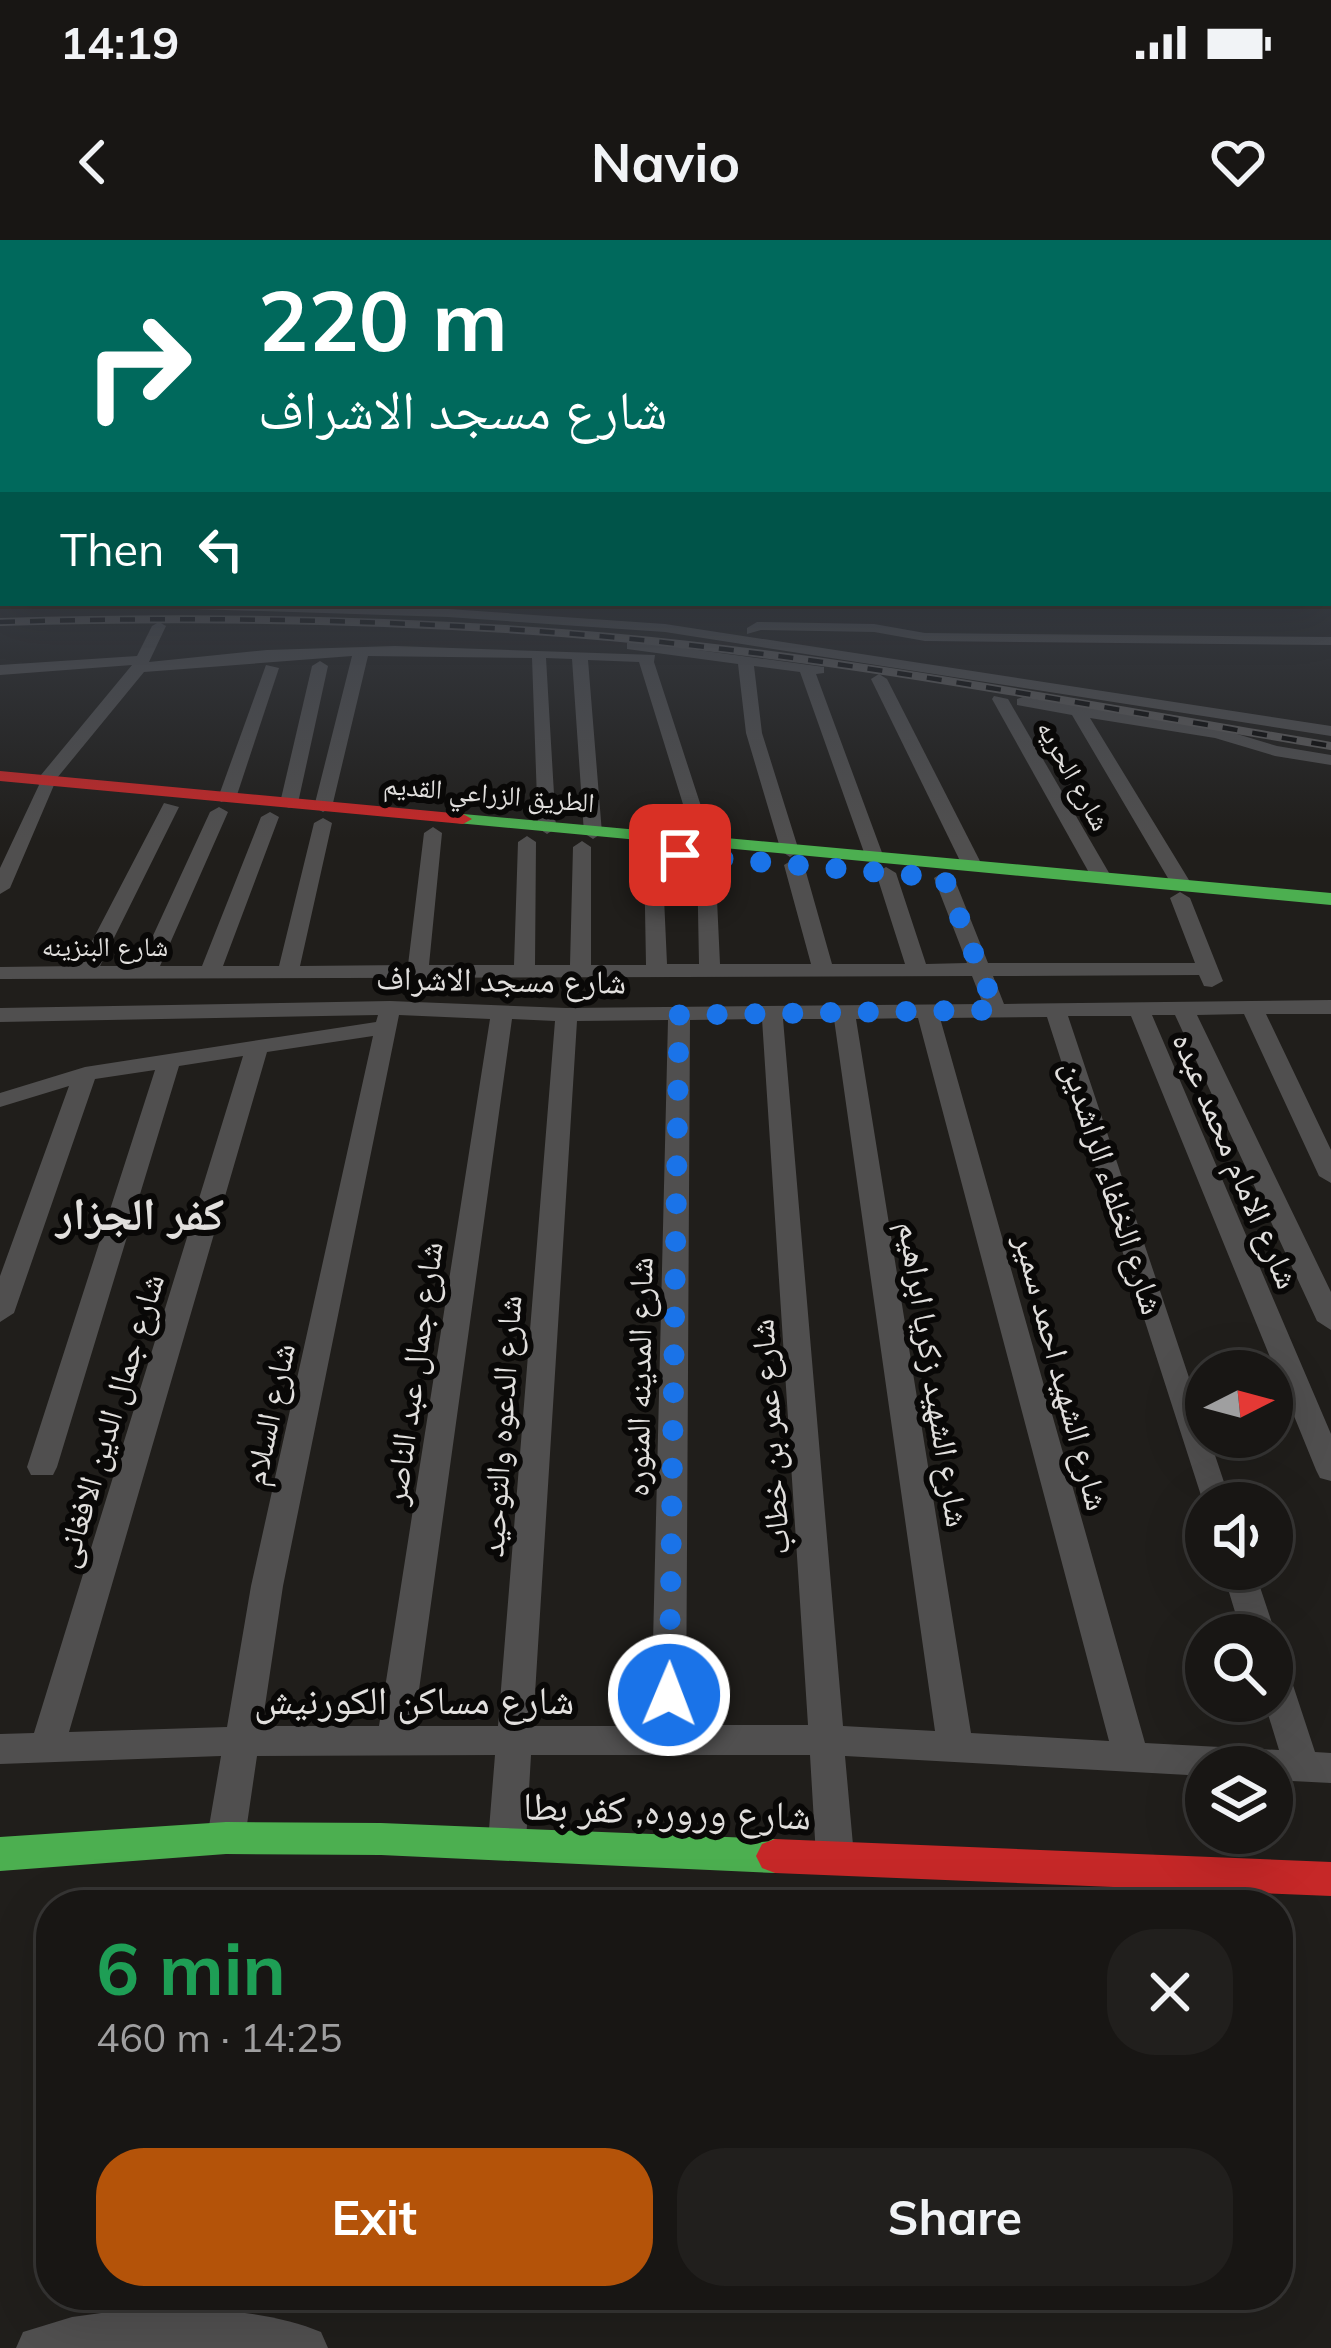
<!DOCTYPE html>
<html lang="en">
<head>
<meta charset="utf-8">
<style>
  :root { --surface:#181614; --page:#211f1d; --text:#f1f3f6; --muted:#9f9fa0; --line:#363534; --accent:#b45309 }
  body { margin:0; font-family:Mulish,"Noto Naskh Arabic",sans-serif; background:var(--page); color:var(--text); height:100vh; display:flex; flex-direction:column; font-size:45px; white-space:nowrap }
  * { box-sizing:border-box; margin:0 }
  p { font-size:39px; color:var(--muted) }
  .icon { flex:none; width:66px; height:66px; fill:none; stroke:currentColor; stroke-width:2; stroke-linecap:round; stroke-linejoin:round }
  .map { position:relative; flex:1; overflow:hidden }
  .side { position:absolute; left:36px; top:1650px; width:1257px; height:420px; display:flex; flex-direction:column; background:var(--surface); border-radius:48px; box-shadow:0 12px 48px #0002,0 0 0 3px var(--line) }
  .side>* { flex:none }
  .top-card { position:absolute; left:0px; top:0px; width:1332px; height:366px; box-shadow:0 12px 48px #0002,0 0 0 3px var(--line); background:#00695c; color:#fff; overflow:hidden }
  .needle { width:78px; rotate:84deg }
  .buttons { position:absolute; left:1185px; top:1110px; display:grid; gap:24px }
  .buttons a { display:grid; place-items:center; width:108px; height:108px; border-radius:50%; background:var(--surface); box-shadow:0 12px 48px #0002,0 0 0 3px var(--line); font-size:60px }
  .pin { position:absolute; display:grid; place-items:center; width:102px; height:102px; color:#fff; margin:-51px; border-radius:24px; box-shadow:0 6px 18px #0006 }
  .me { position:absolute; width:132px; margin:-66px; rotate:1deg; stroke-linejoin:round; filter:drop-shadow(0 0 9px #0008) }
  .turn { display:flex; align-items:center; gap:42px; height:252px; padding:0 60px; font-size:54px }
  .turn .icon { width:156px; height:156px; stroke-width:2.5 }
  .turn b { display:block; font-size:84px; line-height:102px }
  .then { display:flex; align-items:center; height:114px; padding:0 60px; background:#0003; gap:24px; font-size:45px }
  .round { display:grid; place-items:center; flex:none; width:126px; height:126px; border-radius:48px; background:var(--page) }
  .headline { display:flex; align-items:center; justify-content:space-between; height:204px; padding:0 60px }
  h1 { font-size:72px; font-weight:700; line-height:90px; color:#1e9e55 }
  .cta { display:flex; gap:24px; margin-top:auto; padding:24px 60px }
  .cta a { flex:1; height:138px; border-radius:48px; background:var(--accent); color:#fff; font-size:48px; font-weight:700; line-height:138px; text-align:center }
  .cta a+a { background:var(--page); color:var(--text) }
  .status { display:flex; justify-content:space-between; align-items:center; height:84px; padding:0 60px; background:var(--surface); direction:ltr }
  .status svg { height:33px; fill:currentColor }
  header { display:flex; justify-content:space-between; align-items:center; height:156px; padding:0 60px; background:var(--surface); font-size:54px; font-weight:700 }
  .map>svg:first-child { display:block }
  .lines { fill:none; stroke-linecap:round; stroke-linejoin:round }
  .street { fill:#504f4f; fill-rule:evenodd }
  .fast { fill:#4caf50; fill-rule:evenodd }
  .jam { fill:#c62828; fill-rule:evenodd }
  .rail-casing { stroke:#5c5a59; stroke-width:8 }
  .rail { stroke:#090807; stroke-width:4.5; stroke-dasharray:15; stroke-linecap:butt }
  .route { stroke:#1a73e8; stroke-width:21; stroke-dasharray:0 37.8 }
  .labels { text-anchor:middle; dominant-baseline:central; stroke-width:12; stroke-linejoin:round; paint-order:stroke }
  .far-street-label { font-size:27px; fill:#e1dfdd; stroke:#090807 }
  .street-label { font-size:33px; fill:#e1dfdd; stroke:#090807 }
  .near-street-label { font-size:39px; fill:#e1dfdd; stroke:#090807 }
  .district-label { font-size:45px; font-weight:bold; fill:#e1dfdd; stroke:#090807 }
</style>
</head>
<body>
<div class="status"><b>14:19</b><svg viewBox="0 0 49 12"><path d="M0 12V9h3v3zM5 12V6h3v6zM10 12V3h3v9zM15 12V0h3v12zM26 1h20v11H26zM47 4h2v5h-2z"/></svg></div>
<header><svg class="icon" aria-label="back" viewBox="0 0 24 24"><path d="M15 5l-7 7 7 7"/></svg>Navio<svg class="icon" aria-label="heart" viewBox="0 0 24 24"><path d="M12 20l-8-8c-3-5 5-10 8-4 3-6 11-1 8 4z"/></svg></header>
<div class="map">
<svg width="1331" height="2108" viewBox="0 0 1331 2108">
  <rect width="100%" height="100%" fill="#201e1b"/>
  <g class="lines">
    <g class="street">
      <polygon points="189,363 448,369 665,384 1331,486 1331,496 665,392 448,377 195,369"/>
      <polygon points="159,382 166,386 149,422 267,410 395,406 655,415 654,422 713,603 704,609 695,603 639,422 588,420 602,593 593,599 584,593 572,419 546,418 556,588 547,594 538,588 532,418 368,416 332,567 323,572 314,567 352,416 144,432 57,538 10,648 0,654 0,628 39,545 36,541 132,425 0,435 0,425 137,416 152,386"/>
      <polygon points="757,382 874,384 925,393 1331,397 1331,405 925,401 874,392 761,390 747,394 747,388"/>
      <polygon points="632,401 824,427 824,433 816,434 884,618 882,622 866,618 800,432 754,426 762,493 799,611 790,617 781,611 746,493 738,424 627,409 627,403"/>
      <polygon points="320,421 328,426 298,563 289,568 280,563 312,426"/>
      <polygon points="266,425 279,428 236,558 221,562 218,558"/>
      <polygon points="879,434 887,439 983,627 980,631 963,627 871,439"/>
      <polygon points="994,456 1008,459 1112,638 1109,642 1092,638 992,459"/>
      <polygon points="1023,457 1217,488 1277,506 1331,515 1331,525 1275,516 1215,498 1090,478 1192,645 1182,651 1172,645 1072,475 1017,465 1017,459"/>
      <path d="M164,563L179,567L100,726H139L210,572L219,567L228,572L160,726H202L261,577L270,572L279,577L223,726H279L314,583L323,578L332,583L300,726L408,725L424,593L433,587L442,593L429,725H514L518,602L527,596L536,602L535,725H570L573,607L582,601L591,607V725H646L644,613L653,607L662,613L667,724H699L697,617L706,611L715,617L720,724H811L784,625L794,619L804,625L832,724H905L876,633L886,627L896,633L926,724L967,723L934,638L944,632L954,638L988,723H1195L1170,658L1180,652L1190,658L1223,741L1212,747L1204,746L1199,735L993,736L1004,764L1331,760V774H1266L1331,910V943L1319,936L1244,774L1197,775L1331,1052V1090L1317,1081L1175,775H1152L1331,1194V1241L1320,1238L1316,1230L1131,776H1068L1231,1263H1206V1271L1047,777L940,778L1145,1503L1279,1510L1264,1461H1272V1419L1284,1423L1289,1433L1315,1512L1331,1513V1543L1272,1540V1527H1206V1536L845,1516L854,1616L848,1628L835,1633L822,1628L816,1616L810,1515H531L526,1602L520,1614L507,1618L494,1614L488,1602L495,1515L257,1516L245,1598L239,1610L226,1614L213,1610L207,1598L221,1516L0,1524V1494L34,1493L243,816L179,826L57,1227L53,1235H31L27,1227L155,830L95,839L14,1073L0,1082V1036L69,846L0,867V853L85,827L376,782L378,775L0,782V768L390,761L566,768L983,764L972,736L0,739V727L79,726ZM399,775L490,779L379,1486H262L283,1346ZM918,778L1109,1501L971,1493L856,779ZM512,779L555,781L498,1486H414ZM762,779L808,1485H686L690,780ZM783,779H834L935,1491L843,1486ZM668,780L651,1486H533L577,781ZM373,796L251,1346L227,1487L69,1492L267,812Z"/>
      <polygon points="1222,1329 1254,1329 1276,1395 1272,1402 1272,1395 1242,1395"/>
      <path d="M138,2068C198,2068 266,2069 321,2092L328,2108H16L23,2092L72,2077Z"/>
    </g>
    <g class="fast">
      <polygon points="463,574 1331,653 1331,665 457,583 454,579"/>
      <polygon points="226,1582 381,1583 775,1599 788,1604 794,1616 788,1628 775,1633 381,1615 226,1614 0,1631 0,1597"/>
    </g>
    <g class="jam">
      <polygon points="0,531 463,574 472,579 463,584 0,541"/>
      <polygon points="775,1599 1331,1622 1331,1656 775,1633 762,1628 756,1616 762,1604"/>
    </g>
    <defs>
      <path id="rail" d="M0,382C204,376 407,379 610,397C852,419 1091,466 1331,506"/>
    </defs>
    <use href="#rail" class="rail-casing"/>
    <use href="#rail" class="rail"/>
  </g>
  <linearGradient id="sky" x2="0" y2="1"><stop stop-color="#12100f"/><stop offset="0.51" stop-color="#3c414a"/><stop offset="1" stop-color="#3c414a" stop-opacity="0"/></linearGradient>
  <rect width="1331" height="599" fill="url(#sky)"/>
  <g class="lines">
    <polyline class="route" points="669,1455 679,775 996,770 944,638 680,615"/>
  </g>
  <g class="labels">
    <g class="far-street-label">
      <text transform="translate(1074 535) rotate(61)">شارع الحريه</text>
      <text transform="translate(489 553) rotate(5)">الطريق الزراعي القديم</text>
      <text x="105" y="706">شارع البنزينه</text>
    </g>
    <g class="street-label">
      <text transform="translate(501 739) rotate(1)">شارع مسجد الاشراف</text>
      <text transform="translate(1237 920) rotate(67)">شارع الامام محمد عبده</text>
      <text transform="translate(1114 947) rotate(72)">شارع الخلفاء الراشدين</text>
      <text transform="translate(1063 1132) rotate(75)">شارع الشهيد احمد سمير</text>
      <text transform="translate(412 1133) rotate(-82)">شارع جمال عبد الناصر</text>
      <text transform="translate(935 1134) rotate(81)">شارع الشهيد زكريا ابراهيم</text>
      <text transform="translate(638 1137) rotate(-89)">شارع المدينه المنوره</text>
      <text transform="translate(268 1174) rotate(-78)">شارع السلام</text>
      <text transform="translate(108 1180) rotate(-73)">شارع جمال الدين الافغانى</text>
      <text transform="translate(500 1186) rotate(-86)">شارع الدعوه والتوحيد</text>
      <text transform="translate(769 1197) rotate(-94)">شارع عمر بن خطاب</text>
    </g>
    <g class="near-street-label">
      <text x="414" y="1459">شارع مساكن الكورنيش</text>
      <text transform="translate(667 1570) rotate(2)">شارع وروره, كفر بطا</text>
    </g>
    <g class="district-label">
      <text x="140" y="973">كفر الجزار</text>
    </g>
  </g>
</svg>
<div class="buttons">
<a><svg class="needle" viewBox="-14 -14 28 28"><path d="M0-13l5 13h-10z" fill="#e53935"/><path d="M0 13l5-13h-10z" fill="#9f9fa0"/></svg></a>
<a><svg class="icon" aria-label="sound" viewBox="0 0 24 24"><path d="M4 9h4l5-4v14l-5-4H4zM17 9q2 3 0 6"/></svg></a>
<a><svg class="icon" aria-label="search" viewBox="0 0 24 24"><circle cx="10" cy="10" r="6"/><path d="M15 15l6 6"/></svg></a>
<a><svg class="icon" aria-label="layers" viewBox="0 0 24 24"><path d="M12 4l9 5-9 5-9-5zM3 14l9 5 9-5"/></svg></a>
</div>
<div class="pin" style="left:680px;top:615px;background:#d93025"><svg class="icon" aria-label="arrive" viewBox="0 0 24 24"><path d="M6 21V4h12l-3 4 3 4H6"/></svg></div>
<svg class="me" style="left:669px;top:1455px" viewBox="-20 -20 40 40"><circle r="17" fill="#1a73e8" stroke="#fff" stroke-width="3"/><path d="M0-11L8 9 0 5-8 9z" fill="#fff"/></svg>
<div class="top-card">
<div class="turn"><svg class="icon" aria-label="right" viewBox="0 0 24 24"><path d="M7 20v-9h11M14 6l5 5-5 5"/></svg><div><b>220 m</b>شارع مسجد الاشراف</div></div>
<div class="then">Then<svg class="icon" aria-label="left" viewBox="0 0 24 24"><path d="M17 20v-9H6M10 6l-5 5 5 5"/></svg></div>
</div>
<section class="side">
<div class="headline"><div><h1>6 min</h1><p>460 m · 14:25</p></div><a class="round"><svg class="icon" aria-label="close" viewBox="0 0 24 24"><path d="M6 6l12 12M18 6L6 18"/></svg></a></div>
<div class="cta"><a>Exit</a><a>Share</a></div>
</section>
</div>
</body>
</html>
